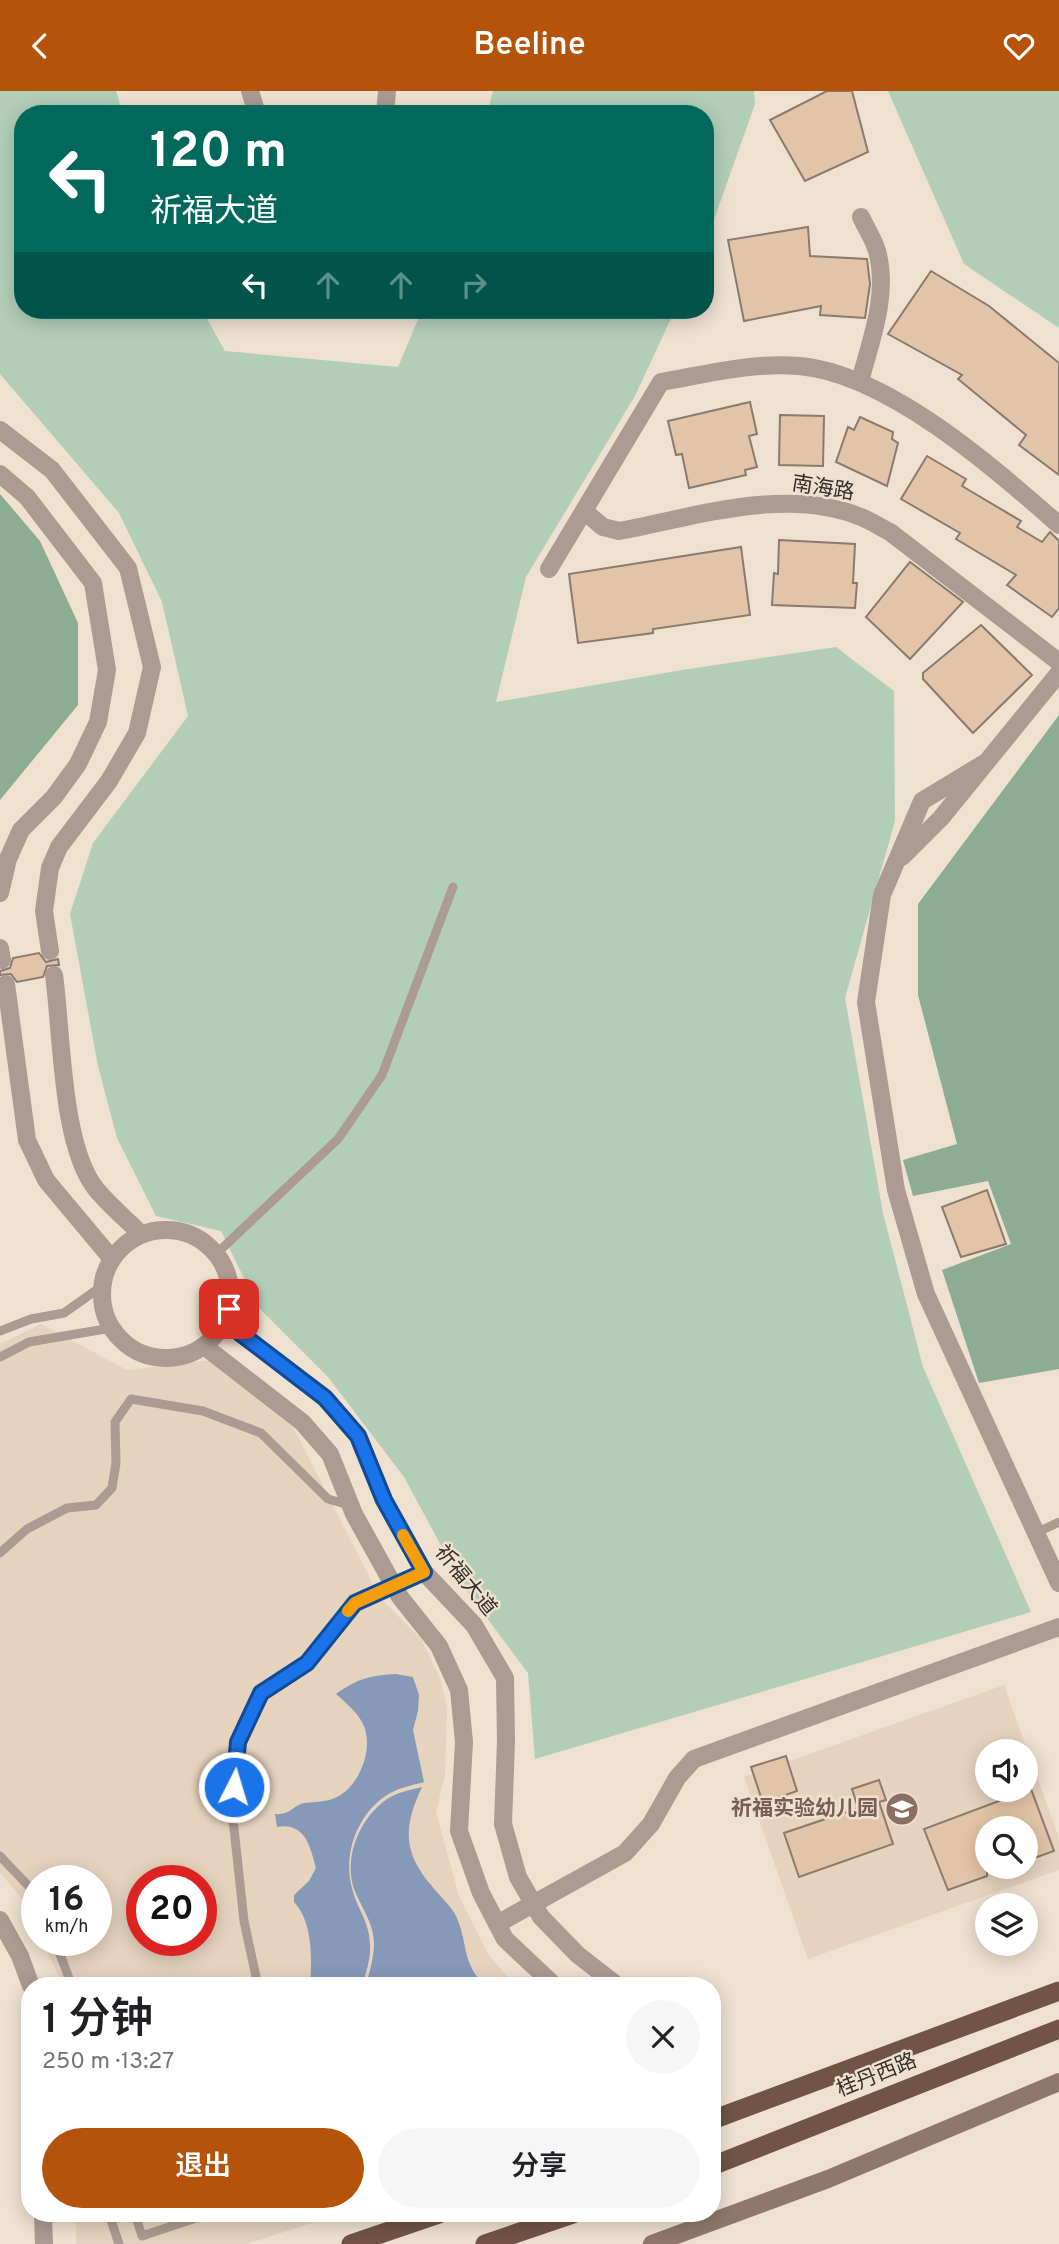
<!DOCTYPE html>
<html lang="zh">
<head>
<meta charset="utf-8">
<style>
  :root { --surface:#fff; --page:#f6f6f6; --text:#202124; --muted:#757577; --accent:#b45309 }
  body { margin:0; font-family:Overpass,"Noto Sans SC",sans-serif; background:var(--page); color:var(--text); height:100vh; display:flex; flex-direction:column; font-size:26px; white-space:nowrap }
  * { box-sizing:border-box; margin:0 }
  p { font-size:23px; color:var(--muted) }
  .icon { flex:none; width:38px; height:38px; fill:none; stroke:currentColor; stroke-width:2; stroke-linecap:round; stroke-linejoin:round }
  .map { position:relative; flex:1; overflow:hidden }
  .drawer { position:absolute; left:21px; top:1886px; width:700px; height:245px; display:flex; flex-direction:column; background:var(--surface); border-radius:28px; box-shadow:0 4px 18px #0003 }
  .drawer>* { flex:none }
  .top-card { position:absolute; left:14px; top:14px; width:700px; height:214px; border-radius:28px; box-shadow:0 4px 18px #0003; background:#00695c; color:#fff; overflow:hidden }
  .fabs { position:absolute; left:975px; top:1648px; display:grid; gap:14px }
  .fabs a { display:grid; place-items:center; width:63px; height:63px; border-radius:50%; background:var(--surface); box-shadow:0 4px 18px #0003; font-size:35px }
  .speed { position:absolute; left:21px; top:1774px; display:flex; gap:14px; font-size:35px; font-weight:700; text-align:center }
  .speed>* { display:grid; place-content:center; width:91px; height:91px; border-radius:50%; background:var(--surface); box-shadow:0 4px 18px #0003; line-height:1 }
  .speed small { font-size:18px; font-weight:400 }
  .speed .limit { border:10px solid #d22; background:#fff; color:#111 }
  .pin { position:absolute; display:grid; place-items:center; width:60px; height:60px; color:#fff; margin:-30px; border-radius:14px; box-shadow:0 4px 10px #0006 }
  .me { position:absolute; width:77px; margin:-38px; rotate:5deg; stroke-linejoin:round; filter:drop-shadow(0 0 5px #0008) }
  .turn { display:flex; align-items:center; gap:24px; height:147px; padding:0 21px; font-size:32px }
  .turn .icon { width:91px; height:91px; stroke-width:2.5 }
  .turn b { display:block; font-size:49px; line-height:60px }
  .lanes { display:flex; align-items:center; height:66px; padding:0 21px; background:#0003; justify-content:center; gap:35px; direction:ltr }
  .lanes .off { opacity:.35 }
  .round { display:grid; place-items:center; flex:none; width:74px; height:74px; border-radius:37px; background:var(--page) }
  .headline { display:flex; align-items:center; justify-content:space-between; height:119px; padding:0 21px }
  h1 { font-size:42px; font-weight:600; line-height:52px }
  .primary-button { display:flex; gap:14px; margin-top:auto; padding:14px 21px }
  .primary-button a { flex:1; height:80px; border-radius:42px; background:var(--accent); color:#fff; font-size:28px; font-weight:600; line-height:80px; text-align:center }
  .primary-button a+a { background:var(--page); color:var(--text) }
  header { display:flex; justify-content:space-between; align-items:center; height:91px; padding:0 21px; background:var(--accent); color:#fff; font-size:32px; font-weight:600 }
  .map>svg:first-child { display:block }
  .built { fill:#e5d3bd; fill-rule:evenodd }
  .green { fill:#b2ceb9 }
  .forest { fill:#8cad94 }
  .water { fill:#8699b8 }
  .building { fill:#e2c5a8; stroke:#897b6d; stroke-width:2 }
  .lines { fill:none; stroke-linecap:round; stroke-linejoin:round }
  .service { stroke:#ab9b92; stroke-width:9 }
  .minor { stroke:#ab9b92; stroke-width:18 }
  .tertiary { stroke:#ab9b92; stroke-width:18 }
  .secondary { stroke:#8f786b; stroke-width:18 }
  .trunk { stroke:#725444; stroke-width:19 }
  .route-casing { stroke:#114b97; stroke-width:18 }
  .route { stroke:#1a73e8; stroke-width:12 }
  .slow { stroke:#f59e0b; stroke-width:12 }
  .labels { text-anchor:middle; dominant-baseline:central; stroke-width:5; stroke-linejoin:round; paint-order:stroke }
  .street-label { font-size:21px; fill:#35302a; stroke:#eee1d0 }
  .education-label { font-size:21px; font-weight:bold; fill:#785e54; stroke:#eee1d0; text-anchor:end }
</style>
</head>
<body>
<header><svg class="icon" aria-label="back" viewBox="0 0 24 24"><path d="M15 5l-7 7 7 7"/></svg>Beeline<svg class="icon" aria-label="heart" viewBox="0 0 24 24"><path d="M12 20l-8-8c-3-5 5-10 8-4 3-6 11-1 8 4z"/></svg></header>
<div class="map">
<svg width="1059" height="2153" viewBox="0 0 1059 2153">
  <rect width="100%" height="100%" fill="#eee1d0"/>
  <g class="built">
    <path d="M41,1233L127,1279L220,1268L293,1336L380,1507L422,1549L441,1590L447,1618L445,1684L436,1721L459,1805L489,1864L515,1895H59L58,1884L42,1850H96V1790H37V1839L20,1805L0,1782V1253ZM142,1790H201V1850H142Z"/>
    <path d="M1004,1594L1059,1747V1779L808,1868L744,1686ZM987,1661H1026V1699H987ZM987,1738H1026V1776H987Z"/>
    <polygon points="76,2123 339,2123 247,2153 76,2153"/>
  </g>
  <g class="green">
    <polygon points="0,0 116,0 123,23 23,23 23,219 202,219 225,260 398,276 422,219 675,219 635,305 526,486 496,611 682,579 836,556 894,600 895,730 845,907 883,1122 923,1276 1031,1521 535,1668 528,1582 463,1495 404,1386 328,1286 258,1216 221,1140 156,1125 117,1047 98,975 70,823 93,752 188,625 162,511 119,422 0,283"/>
    <polygon points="493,0 754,0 755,13 705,154 705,23 487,23"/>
    <polygon points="888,0 1059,0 1059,237 964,173"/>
  </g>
  <g class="forest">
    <polygon points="0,403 40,450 78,532 78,614 0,709"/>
    <polygon points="1059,624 1059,1278 979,1292 942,1179 1011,1153 988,1090 913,1105 903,1069 957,1053 918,904 918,813"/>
  </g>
  <g class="water">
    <path d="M396,1583L413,1586L419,1604L418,1620L413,1639L424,1691C410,1695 396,1697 384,1706C356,1726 343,1765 352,1797C357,1818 369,1829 370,1853C371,1867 366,1882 362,1895H310C312,1869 313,1831 294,1811V1804L309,1790L316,1777C310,1755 305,1731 277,1736L275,1723C289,1725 294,1714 304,1712C314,1711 327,1711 337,1706C361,1694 375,1654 362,1631C356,1620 345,1611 336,1603C356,1588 372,1584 396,1583Z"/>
    <path d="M422,1696C404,1734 402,1760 431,1794C438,1803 449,1813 455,1823C469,1850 460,1872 486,1895H366C369,1882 374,1867 374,1853C374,1832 361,1816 354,1798C344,1767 358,1731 383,1711C394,1702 409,1699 422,1696Z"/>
  </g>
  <g class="building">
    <polygon points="827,0 852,0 868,61 805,90 770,29"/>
    <polygon points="808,136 810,165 867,168 870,193 865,227 820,224 821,215 744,230 728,149"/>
    <polygon points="931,180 989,215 1059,272 1059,384 1019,354 1026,344 958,288 962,284 888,243"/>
    <polygon points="750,311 757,343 749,345 757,376 745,379 746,384 689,397 682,363 676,364 668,330"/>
    <polygon points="780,324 824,325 823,375 779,374"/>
    <polygon points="860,326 893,341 892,348 898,352 887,395 836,371 848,336 854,339"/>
    <polygon points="927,365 966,388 962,395 1021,430 1017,436 1042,451 1050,441 1059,450 1059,517 1052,526 1007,494 1016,484 956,448 960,442 901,408"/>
    <polygon points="779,449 855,453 853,492 857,492 855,517 772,514 774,482 778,483"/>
    <polygon points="741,456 750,524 653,538 653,542 578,552 569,483"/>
    <polygon points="910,471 963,511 910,568 866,526"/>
    <polygon points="981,534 1032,584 973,642 923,588 923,582"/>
    <polygon points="39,862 46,871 58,868 59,874 47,875 43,886 17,891 11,883 0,884 0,880 10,877 13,867"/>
    <polygon points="987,1099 1006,1153 961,1166 942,1116"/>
    <polygon points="786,1665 797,1700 763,1712 751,1676"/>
    <polygon points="879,1689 886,1709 879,1711 893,1753 799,1786 784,1742 858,1717 852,1698"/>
    <polygon points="1031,1698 1054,1760 1026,1770 1026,1738 987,1738 987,1785 948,1799 924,1738"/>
  </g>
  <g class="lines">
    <g class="service">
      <polyline points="216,1163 338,1048 382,984 453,796"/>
      <polyline points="0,1240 31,1228 64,1222 102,1195"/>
      <polyline points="0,1266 29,1251 111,1237"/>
      <polyline points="1036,1442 1059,1431"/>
      <polyline points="0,1462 27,1438 67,1417 96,1414 112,1397 116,1372 115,1331 131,1308 203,1320 261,1342 328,1408 349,1414"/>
      <polyline points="0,1765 37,1804"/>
      <polyline points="55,1850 72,1895"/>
      <polyline points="258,1895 244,1830 232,1719 238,1651 261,1602 307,1572 355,1512 424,1481"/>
      <polyline points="109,2123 119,2153"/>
      <polyline points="135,2123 142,2145 208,2123"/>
    </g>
    <g class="minor">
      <polyline points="250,0 257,23"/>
      <polyline points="385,23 387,0"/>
      <path d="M860,290C871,249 889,203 877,160C874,149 866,137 861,126"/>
      <path d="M584,420L603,436L619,440C695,426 786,395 861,426C871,430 880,436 890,441L1059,571"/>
      <path d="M549,478L661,291C707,283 753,271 799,275C886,282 995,377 1059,434"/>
      <polyline points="983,673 922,710 882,804 866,911 896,1099 926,1203 1059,1492"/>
      <polyline points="902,766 941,727 1059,582"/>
      <polyline points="0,1829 20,1865 31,1895"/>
      <polyline points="497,1833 625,1762 651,1733 677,1687 694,1668 1059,1536"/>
      <polyline points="43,2123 44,2153"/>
    </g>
    <g class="tertiary">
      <polyline points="0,339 52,379 128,477 152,576 137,642 109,690 59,756 50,777 44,820 50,860"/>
      <polyline points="0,383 27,406 93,492 107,579 98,631 78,673 54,706 21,739 8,768 0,802"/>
      <polyline points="0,857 2,869"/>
      <path d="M54,884C62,941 61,1055 96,1098C109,1114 126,1128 141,1143"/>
      <polyline points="6,893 27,1049 46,1089 112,1168"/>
      <circle cx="166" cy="1203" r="64"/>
      <polyline points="228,1218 240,1242 325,1307 358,1345 384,1409 424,1481 474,1534 505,1587 506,1650 503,1733 518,1786 541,1826 578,1864 618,1895"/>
      <polyline points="204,1255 302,1331 330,1363 354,1423 400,1506 439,1555 459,1599 464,1651 459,1740 481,1802 505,1848 555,1895"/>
    </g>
    <polyline class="secondary" points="652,2153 828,2088 1059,1991"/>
    <g class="trunk">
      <polyline points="712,2029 1059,1900"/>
      <polyline points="712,2075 1059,1938"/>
      <polyline points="351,2153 439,2123"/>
      <polyline points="485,2153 573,2123"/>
    </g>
  </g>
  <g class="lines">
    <defs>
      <polyline id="route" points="229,1218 240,1242 325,1307 358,1345 384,1409 424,1481 355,1512 307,1572 261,1602 238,1651 234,1696"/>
    </defs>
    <use href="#route" class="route-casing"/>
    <use href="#route" class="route"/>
    <polyline class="slow" points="348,1520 355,1512 424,1481 403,1444"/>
  </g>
  <defs>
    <symbol id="school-disc" viewBox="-11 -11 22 22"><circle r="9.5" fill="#8d6e63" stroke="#eee1d0"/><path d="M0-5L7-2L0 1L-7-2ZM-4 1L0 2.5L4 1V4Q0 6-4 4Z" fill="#fff"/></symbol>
  </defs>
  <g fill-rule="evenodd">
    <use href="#school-disc" x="883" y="1699" width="38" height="38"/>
  </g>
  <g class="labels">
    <g class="street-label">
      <text transform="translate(823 398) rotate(9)">南海路</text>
      <text transform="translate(465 1490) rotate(51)">祈福大道</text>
      <text transform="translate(877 1985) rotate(-22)">桂丹西路</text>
    </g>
    <g class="education-label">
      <text x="878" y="1718">祈福实验幼儿园</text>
    </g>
  </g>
</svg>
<div class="fabs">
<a><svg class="icon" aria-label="sound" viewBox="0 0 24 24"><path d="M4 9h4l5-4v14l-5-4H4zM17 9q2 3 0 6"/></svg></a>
<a><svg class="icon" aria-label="search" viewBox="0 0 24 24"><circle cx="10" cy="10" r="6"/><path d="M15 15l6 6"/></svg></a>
<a><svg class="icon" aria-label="layers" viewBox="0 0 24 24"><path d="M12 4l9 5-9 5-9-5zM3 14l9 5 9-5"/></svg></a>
</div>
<div class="speed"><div>16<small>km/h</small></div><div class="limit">20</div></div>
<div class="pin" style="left:229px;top:1218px;background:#d93025"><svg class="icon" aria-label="arrive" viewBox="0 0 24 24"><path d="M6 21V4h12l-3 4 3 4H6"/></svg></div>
<svg class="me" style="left:234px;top:1696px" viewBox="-20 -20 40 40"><circle r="17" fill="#1a73e8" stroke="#fff" stroke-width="3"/><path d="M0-11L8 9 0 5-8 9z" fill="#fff"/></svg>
<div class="top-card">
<div class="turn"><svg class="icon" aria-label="left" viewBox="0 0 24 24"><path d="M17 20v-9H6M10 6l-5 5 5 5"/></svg><div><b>120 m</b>祈福大道</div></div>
<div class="lanes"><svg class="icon" aria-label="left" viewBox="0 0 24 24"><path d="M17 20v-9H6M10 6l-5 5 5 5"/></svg><svg class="icon off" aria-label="ahead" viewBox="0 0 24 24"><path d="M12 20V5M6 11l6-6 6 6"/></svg><svg class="icon off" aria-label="ahead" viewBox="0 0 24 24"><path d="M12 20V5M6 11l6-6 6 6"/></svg><svg class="icon off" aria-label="right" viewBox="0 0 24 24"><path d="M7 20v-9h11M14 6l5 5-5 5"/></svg></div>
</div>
<section class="drawer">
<div class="headline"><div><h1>1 分钟</h1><p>250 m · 13:27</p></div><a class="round"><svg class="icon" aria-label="close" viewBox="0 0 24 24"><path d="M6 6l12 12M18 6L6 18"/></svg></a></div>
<div class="primary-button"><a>退出</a><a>分享</a></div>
</section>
</div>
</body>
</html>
